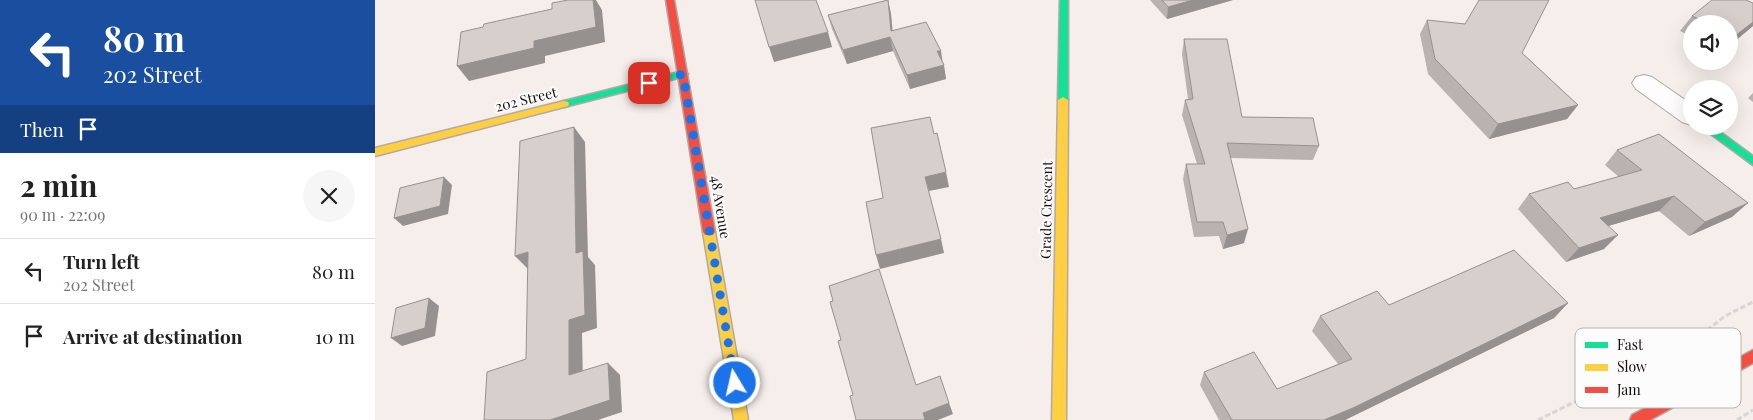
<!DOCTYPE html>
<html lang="en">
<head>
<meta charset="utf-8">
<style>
  :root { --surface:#fff; --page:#f6f6f6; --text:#222; --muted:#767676; --line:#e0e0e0 }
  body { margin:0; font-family:"Playfair Display",serif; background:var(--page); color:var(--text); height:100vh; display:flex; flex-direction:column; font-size:19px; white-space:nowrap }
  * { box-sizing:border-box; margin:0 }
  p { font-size:16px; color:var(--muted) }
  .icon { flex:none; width:28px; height:28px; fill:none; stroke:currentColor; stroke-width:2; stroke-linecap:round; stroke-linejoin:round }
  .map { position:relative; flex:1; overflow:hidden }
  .sheet { display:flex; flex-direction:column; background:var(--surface); width:375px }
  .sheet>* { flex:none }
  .hud { background:#1a4fa0; color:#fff; overflow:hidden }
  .controls { position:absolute; left:1308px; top:15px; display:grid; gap:10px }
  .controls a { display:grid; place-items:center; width:55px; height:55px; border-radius:50%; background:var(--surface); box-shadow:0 5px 20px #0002; font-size:25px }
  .pin { position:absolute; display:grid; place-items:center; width:42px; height:42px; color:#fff; margin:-21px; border-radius:10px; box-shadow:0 2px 8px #0006 }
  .me { position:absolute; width:55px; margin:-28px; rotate:351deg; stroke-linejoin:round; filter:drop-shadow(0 0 4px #0008) }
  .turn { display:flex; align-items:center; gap:18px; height:105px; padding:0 20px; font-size:22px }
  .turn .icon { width:65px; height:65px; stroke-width:2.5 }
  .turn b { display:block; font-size:35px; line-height:42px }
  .then { display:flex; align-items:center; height:48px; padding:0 20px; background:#0003; gap:10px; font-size:19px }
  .round { display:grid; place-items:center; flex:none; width:52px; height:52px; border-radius:26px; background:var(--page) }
  .overview { display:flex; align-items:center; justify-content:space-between; height:85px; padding:0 20px }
  h1 { font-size:30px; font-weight:700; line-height:38px }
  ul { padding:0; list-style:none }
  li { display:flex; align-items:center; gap:15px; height:65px; padding:0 20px; border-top:1px solid var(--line) }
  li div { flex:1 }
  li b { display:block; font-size:19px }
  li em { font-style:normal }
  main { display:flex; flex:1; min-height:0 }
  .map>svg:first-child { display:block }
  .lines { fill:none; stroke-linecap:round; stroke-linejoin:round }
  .street-casing { stroke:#b1a9a6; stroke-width:2 }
  .fast-casing { stroke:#b1a9a6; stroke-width:3 }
  .slow-casing { stroke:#b1a9a6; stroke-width:3 }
  .jam-casing { stroke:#b1a9a6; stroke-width:3 }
  .path { stroke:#d8d5d4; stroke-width:3; stroke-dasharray:5.5 2.5; stroke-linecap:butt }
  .street { fill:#fefcfc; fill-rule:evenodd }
  .fast { fill:#16e098; fill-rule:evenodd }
  .slow { fill:#ffcf43; fill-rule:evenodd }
  .jam { fill:#f24e42; fill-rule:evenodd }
  .wall { fill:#b9b2af }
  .shaded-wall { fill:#96918f }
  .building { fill:#d7cfcc; stroke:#96918f }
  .route { stroke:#1a73e8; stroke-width:9; stroke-dasharray:0 16.2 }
  .labels { text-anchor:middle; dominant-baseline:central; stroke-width:4; stroke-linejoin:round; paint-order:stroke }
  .street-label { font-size:14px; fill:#130a09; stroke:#fcfcfc }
  .key { fill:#fcfcfc; stroke:#b6b3b3; stroke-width:1 }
  .key-label { font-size:14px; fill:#130a09 }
</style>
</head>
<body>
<main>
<section class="sheet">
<div class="hud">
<div class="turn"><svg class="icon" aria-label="left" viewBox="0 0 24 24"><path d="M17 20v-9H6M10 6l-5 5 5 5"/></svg><div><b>80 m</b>202 Street</div></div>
<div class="then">Then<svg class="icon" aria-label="arrive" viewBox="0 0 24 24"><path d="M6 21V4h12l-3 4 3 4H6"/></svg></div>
</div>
<div class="overview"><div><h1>2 min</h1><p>90 m · 22:09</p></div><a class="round"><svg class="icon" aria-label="close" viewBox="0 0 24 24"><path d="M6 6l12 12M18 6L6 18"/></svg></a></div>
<ul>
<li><svg class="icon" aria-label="left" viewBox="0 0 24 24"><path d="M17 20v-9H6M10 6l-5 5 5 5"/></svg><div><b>Turn left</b><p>202 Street</p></div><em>80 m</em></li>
<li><svg class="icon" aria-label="arrive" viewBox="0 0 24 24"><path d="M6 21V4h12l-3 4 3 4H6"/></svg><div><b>Arrive at destination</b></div><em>10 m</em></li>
</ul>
</section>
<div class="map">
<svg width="1378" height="420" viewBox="0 0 1378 420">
  <rect width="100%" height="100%" fill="#f6eeeb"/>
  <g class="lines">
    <defs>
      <polygon id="street" points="1269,75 1277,77 1316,104 1316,125 1307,122 1261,89 1257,83 1261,77"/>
      <g id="fast">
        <polygon points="685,0 693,0 693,100 688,103 683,100"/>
        <polygon points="308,71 313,74 311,76 189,107 184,104 189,101"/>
        <polygon points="1325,126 1337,126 1378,156 1378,165"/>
      </g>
      <g id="slow">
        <polygon points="688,97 693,100 691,420 677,420 683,100"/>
        <polygon points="189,101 193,102 194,104 193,106 0,156 0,148"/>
        <polygon points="334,227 338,229 340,232 373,420 359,420 328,232 330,229"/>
      </g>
      <g id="jam">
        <polygon points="291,0 299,0 340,232 338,235 330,235 328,232"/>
        <polygon points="1378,350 1378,363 1275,420 1255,420 1257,415"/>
      </g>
    </defs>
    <use href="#street" class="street-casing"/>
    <use href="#fast" class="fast-casing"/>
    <use href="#slow" class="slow-casing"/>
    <use href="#jam" class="jam-casing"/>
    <g class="path">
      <polyline points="1163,420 1311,347 1350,316 1378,302"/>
      <polyline points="1362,420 1378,410"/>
    </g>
    <use href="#street" class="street"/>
    <use href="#fast" class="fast"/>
    <use href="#slow" class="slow"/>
    <use href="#jam" class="jam"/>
  </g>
  <g class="wall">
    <polygon points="513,0 516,14 517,30 568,62 571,79 535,89 518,51 472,64 457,29 453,15"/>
    <polygon points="775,0 858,0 792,19"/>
    <polygon points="1378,3 1378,26 1354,46 1354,24 1316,24 1316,36 1305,31 1317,16"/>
    <polygon points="1052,20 1147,53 1203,105 1192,119 1114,139 1053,74 1045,34"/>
    <polygon points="809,39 867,117 944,146 938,160 855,158 869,243 848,249 844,236 819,237 808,179 811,164 822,164 807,115 810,100 813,99 807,54"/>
    <polygon points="1378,93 1378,102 1373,98"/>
    <polygon points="1242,150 1357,217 1314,236 1284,211 1233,226 1229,249 1191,262 1143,209 1154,194 1199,189 1244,177 1230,165"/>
    <polygon points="1193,303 1179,318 970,420 844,420 825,385 829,372 902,389 963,364 937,331 945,316 1014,305"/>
  </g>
  <g class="shaded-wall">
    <polygon points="218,0 221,0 227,10 230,42 170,56 170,63 94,81 82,66 159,41"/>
    <polygon points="513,0 516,14 519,45 516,31"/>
    <polygon points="818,0 858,0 792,19 793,7"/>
    <polygon points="1378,22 1378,26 1354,46 1354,44 1360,36"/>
    <polygon points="453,32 457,47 399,62 394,47"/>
    <polygon points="515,37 518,51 472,64 468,50"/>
    <polygon points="562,51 566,51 568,65"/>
    <polygon points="569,65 571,79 535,89 532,75"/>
    <polygon points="1203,105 1192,119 1114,139 1123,124"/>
    <polygon points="199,127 210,142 213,257 220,265 222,328 207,333 208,387 194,375 194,320 201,253"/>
    <polygon points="571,172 574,187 554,191 550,177"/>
    <polygon points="69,177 77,185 73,214 28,226 19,218"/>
    <polygon points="1299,196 1284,211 1213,232 1225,218"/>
    <polygon points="1373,203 1357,217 1314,236 1330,222"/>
    <polygon points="873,229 869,243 848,249 852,235"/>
    <polygon points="1243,235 1229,249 1191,262 1204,248"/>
    <polygon points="566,239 569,253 505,269 501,255"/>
    <polygon points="153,252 154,270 140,256"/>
    <polygon points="54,298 64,306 60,336 27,346 16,338"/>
    <polygon points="1193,303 1179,318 970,420 949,420"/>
    <polygon points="233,363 245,375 247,412 223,420 175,420"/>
    <polygon points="574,403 578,414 563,420 550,420 548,413"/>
  </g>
  <g class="building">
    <polygon points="193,0 218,0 221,27 159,41 159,48 82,66 86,32 108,27 109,24 177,9 177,3"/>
    <polygon points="380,0 441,0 453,32 394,47"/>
    <polygon points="513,0 516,31 551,22 566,51 562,51 569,65 532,75 515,37 468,50 453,15"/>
    <polygon points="787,0 818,0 793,7"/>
    <polygon points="1104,0 1174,0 1147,53 1203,105 1123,124 1060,59 1052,20 1090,24"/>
    <polygon points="1337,0 1371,0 1378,3 1378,22 1360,36 1354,33 1354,24 1334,24 1317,16"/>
    <polygon points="809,39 852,39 867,117 938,118 944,146 852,143 873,229 852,235 848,222 822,222 811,164 830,164 810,100 818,99"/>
    <polygon points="555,117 559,134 562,133 571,172 550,177 566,239 501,255 491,202 508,198 496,128"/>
    <polygon points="199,127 201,253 208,251 210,315 194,320 194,375 233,363 235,400 175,420 109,420 112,372 151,359 153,252 140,256 145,141"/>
    <polygon points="1284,134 1373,203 1330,222 1299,196 1225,218 1243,235 1204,248 1154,194 1193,182 1199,189 1267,170 1242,150"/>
    <polygon points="69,177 65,206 19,218 25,188"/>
    <polygon points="1139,250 1193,303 978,408 949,420 857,420 829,372 879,352 902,389 977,359 945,316 1002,291 1014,305"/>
    <polygon points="504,269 541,385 565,376 574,403 548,413 550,420 481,420 475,396 478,395 463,341 466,340 455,302 458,301 454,286"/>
    <polygon points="54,298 50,328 16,338 21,308"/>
  </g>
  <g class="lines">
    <polyline class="route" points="274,83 308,74 360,383"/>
  </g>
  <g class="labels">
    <g class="street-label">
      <text transform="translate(151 99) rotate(-14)">202 Street</text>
      <text transform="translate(346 207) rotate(81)">48 Avenue</text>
      <text transform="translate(671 210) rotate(-89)">Grade Crescent</text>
    </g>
  </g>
  <rect x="1200" y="328" width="166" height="80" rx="8" class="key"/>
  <rect x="1210" y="342" width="23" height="6" fill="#16e098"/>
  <rect x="1210" y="364" width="23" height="7" fill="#ffcf43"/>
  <rect x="1210" y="387" width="23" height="6" fill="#f24e42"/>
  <g class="key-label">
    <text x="1242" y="350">Fast</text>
    <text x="1242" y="372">Slow</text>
    <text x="1242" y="395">Jam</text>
  </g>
</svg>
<div class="controls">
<a><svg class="icon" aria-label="sound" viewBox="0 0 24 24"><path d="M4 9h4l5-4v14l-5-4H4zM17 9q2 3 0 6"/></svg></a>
<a><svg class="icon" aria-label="layers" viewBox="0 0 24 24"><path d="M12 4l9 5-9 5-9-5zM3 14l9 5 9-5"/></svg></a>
</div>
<div class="pin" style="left:274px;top:83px;background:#d93025"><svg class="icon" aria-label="arrive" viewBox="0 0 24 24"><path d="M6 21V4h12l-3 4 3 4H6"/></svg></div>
<svg class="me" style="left:360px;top:383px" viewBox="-20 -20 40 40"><circle r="17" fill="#1a73e8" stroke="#fff" stroke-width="3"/><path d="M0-11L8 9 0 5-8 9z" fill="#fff"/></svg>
</div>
</main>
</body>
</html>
